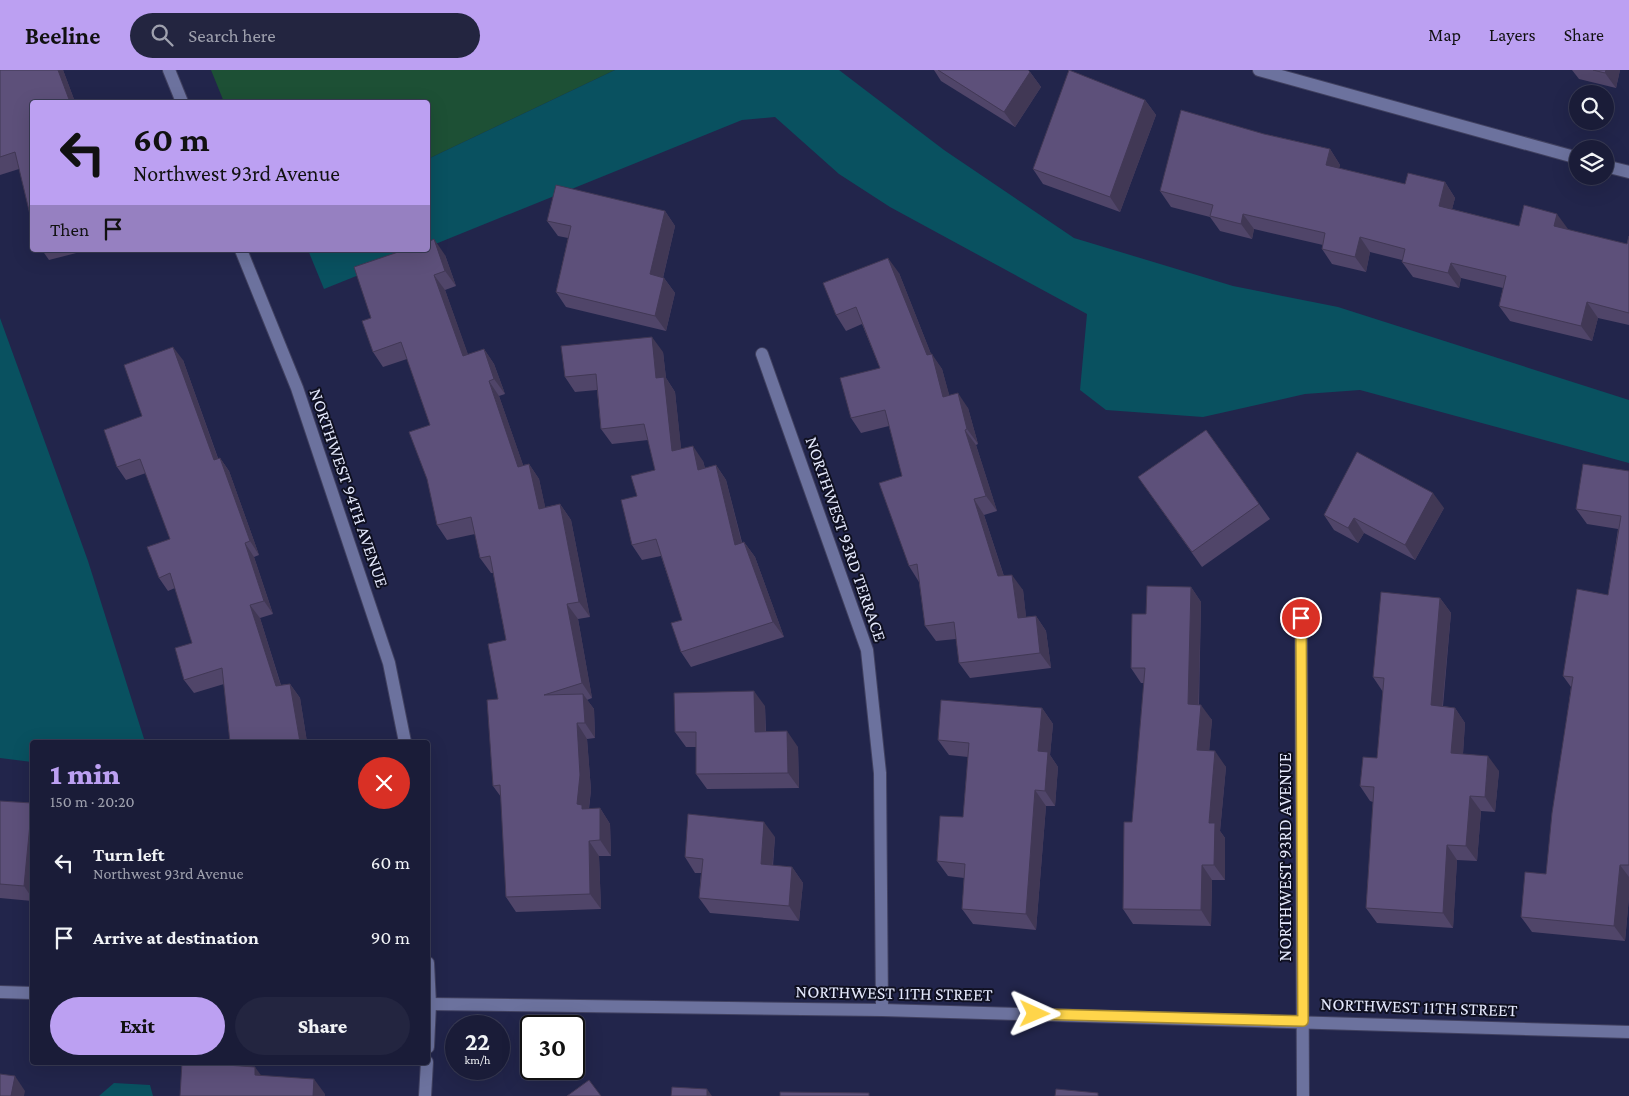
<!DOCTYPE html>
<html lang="en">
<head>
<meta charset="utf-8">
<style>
  :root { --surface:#1a1c38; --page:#232540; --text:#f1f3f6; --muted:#9fa1ae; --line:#383a53; --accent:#bca0f2 }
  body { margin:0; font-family:"Crimson Pro",serif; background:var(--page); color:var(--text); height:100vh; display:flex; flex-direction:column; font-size:19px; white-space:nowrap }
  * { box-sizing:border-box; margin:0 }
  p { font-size:16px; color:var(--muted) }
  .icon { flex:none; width:28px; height:28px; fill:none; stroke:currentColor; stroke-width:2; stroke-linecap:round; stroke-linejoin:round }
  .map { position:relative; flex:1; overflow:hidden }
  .side { position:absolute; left:30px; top:670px; width:400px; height:325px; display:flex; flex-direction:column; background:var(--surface); border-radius:5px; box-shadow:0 5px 20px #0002,0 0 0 1px var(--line) }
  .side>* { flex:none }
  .top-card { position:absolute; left:30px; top:30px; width:400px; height:152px; border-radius:5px; box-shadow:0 5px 20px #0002,0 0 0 1px var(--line); background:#bca0f2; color:#111; overflow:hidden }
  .fabs { position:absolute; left:1569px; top:15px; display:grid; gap:10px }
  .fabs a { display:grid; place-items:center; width:45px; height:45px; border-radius:50%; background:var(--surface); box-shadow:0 5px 20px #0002,0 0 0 1px var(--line); font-size:25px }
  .speed { position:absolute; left:445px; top:945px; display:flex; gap:10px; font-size:25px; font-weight:700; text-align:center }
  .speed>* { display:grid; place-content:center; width:65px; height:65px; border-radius:50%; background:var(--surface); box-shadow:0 5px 20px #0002,0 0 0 1px var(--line); line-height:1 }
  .speed small { font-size:12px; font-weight:400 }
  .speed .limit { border:2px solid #111; border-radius:8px; background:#fff; color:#111 }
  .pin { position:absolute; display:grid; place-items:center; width:42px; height:42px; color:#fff; margin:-21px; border:2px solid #fff; border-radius:50%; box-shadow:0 1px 5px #0007 }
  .me { position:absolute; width:55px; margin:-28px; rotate:91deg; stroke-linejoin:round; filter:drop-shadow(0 0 4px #0008) }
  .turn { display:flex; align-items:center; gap:18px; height:105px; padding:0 20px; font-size:22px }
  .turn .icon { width:65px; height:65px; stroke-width:2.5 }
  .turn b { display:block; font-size:35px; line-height:42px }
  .then { display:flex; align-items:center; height:48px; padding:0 20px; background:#0003; gap:10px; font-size:19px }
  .round { display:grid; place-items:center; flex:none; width:52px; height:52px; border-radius:26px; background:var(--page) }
  .head { display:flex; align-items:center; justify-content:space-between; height:85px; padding:0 20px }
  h1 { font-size:30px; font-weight:800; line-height:38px; color:var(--accent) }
  .cta { display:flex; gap:10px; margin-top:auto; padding:10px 20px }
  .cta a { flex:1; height:58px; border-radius:30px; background:var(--accent); color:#111; font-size:20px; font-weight:800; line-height:58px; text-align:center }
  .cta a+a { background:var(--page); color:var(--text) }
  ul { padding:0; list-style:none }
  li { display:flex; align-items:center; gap:15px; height:75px; padding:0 20px }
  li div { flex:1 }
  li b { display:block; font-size:19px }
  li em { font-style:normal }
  header { display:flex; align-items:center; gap:30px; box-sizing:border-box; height:70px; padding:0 25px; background:var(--accent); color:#111 }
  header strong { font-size:24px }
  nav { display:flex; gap:28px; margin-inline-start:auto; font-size:18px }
  .search { width:350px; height:45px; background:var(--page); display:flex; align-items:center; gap:12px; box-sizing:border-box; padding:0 18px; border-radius:28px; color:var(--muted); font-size:19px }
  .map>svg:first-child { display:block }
  .green { fill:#1d5035 }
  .water { fill:#095160 }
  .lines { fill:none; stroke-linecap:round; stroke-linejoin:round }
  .minor-casing { stroke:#414160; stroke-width:14 }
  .minor { stroke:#6c729e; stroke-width:12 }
  .wall { fill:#504569 }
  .shaded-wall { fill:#413855 }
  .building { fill:#5d507a; stroke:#413855 }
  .route-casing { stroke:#a68a30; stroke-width:12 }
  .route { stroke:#ffd54a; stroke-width:9 }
  .labels { text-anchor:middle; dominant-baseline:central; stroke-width:4; stroke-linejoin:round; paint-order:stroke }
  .street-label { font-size:18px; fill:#e4e8fc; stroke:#0f1021 }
</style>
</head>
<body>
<header>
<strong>Beeline</strong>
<div class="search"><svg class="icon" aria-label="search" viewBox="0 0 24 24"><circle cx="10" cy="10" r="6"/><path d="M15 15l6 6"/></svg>Search here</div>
<nav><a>Map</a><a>Layers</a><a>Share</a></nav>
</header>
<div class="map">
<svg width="1629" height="1026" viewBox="0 0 1629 1026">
  <rect width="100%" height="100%" fill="#22254b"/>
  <polygon class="green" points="211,0 615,0 428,89 428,32 224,32"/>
  <g class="water">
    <polygon points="615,0 839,0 944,80 1074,168 1233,216 1338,237 1629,330 1629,393 1360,320 1305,324 1203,347 1106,340 1080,320 1087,244 890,137 839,104 775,47 742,50 428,177 428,89"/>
    <polygon points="308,180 421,180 324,219"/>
    <polygon points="0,248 88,491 145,672 32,672 32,692 0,688"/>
    <polygon points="114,1013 150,1015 153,1026 99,1026"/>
  </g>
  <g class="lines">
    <defs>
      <g id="minor">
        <polyline points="169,0 182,32"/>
        <polyline points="1259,0 1578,88"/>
        <polyline points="1605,96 1629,102"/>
        <polyline points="241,180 297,318 389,593 405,672"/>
        <polyline points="762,284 867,580 880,703 882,940"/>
        <polyline points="1301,548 1303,1026"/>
        <polyline points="428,893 430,934 428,977"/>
        <polyline points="0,922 32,923"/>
        <polyline points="428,934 882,940 1629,962"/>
        <polyline points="425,1026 427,992"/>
      </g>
    </defs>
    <use href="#minor" class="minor-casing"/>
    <use href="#minor" class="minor"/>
  </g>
  <g class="wall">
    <polygon points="0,0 63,0 75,32 19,99 0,105"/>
    <polygon points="934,0 1028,0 1030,2 1041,17 1015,57 941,11"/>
    <polygon points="1572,0 1620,0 1616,18 1579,9"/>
    <polygon points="1145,30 1156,45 1120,142 1043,114 1033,99"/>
    <polygon points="1264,64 1330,79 1340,95 1339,98 1405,114 1445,112 1455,128 1452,139 1519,156 1568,159 1567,160 1627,174 1629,166 1629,255 1598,248 1592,271 1510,251 1499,236 1503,218 1461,208 1459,218 1413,207 1402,192 1402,190 1370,182 1366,202 1332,194 1322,179 1323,175 1254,159 1252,169 1220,161 1210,147 1171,137 1160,121"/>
    <polygon points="665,141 675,156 663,208 664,208 675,223 666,261 566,237 556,222 568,168 558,166 547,151"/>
    <polygon points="42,180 88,180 49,190"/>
    <polygon points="445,185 456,216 445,220 468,285 484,279 494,294 505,324 499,326 523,395 529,394 539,409 545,437 560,434 571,450 590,547 578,549 592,628 587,630 594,639 595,668 587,669 591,720 589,739 600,738 610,754 611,786 599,786 601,839 516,842 506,827 501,727 493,716 498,629 506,570 493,503 491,503 480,488 475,464 447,470 437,455 430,355 407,289 383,297 373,282 371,248"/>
    <polygon points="899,203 931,284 942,299 949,325 968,338 978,374 976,375 997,441 984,445 1004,506 1023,520 1026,547 1036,546 1046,561 1051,598 970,608 959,593 956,569 936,571 925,556 919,512 909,496 902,406 889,356 861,363 851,348 880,298 862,254 846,261 836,245"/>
    <polygon points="663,282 666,308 675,322 681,379 703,391 705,398 716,395 726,410 742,472 744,472 755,487 784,567 691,597 681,582 682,550 661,486 642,490 632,475 637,426 655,400 648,370 612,374 601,359 597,320 575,322 565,307"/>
    <polygon points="183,290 218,388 220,388 229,401 259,485 254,487 273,544 260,548 281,615 290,614 300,628 307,672 230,672 224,614 194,623 184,610 192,573 175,518 168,521 159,508 170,469 146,403 126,410 117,397 142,346"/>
    <polygon points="1206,360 1270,449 1202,497 1138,407"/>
    <polygon points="1629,401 1629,827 1625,871 1532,862 1521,847 1546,804 1571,617 1563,606 1608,525 1618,459 1587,454 1576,439"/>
    <polygon points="1444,438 1415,490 1364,463 1358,473 1334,460 1324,445"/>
    <polygon points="1191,517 1201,532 1199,635 1212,650 1209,681 1226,697 1220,761 1225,768 1225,810 1212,810 1211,856 1133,854 1123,839 1132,752 1144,613 1141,613 1131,598 1146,544"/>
    <polygon points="1440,528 1451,543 1443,636 1455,638 1465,653 1463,684 1499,701 1495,742 1481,741 1477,791 1457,790 1453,858 1377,853 1366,838 1373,732 1370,731 1360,716 1377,688 1383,622 1373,607"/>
    <polygon points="765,636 766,662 798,677 799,718 707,719 696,704 696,677 686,677 675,662"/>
    <polygon points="1042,638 1053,654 1050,685 1058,697 1055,736 1046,736 1036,860 973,854 962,839 964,808 948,806 937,791 963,747 968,687 949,685 938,670"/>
    <polygon points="0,731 32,733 32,831 0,828"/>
    <polygon points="775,767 773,796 792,797 803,813 799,851 710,843 699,828 701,803 695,803 685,787"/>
  </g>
  <g class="shaded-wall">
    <polygon points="58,0 63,0 75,32 70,32"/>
    <polygon points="1606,0 1620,0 1616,18 1605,3"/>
    <polygon points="1030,2 1041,17 1015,57 1004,42"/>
    <polygon points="1145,30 1156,45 1120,142 1110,127"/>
    <polygon points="1330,79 1340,95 1336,110 1326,95"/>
    <polygon points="1445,112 1455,128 1449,151 1439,136"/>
    <polygon points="665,141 675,156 660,220 650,204"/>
    <polygon points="1243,144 1254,159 1252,169 1241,154"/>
    <polygon points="1557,144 1568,159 1565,172 1554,156"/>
    <polygon points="1360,167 1370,182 1366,202 1355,187"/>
    <polygon points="434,169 445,185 456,216 445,201"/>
    <polygon points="888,188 899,203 933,289 932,284 942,299 954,342 943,327"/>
    <polygon points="1451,193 1461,208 1459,218 1448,203"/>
    <polygon points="434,205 445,220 474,301 463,286"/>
    <polygon points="664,208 675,223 666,261 655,246"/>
    <polygon points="1587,232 1598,248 1592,271 1581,256"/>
    <polygon points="652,267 663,282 666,308 675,322 683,396 672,381 656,308"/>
    <polygon points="173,277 183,290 223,403 214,390"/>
    <polygon points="484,279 494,294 505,324 494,309"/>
    <polygon points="489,311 499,326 529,412 518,397"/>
    <polygon points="958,323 968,338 978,374 967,359"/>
    <polygon points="965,360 976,375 997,441 986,426"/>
    <polygon points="693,376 703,391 709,415 698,400"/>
    <polygon points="220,388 229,401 259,485 250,471"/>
    <polygon points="529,394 539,409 549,454 539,439"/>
    <polygon points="716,395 726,410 746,490 735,475"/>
    <polygon points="1433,423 1444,438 1415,490 1405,475"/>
    <polygon points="974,429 984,445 1009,522 998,506"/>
    <polygon points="560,434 571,450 590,547 579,532"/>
    <polygon points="1354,448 1364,463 1358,473 1348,458"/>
    <polygon points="744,472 755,487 784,567 773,552"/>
    <polygon points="245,473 254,487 273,544 264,531"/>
    <polygon points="1012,505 1023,520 1028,564 1018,548"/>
    <polygon points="1191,517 1201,532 1198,649 1188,634"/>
    <polygon points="1440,528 1451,543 1441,650 1431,635"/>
    <polygon points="567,534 578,549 592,628 582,613"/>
    <polygon points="250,535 260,548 285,629 276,616"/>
    <polygon points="1036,546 1046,561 1051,598 1040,583"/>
    <polygon points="290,614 300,628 307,672 300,672"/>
    <polygon points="754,621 765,636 766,677 755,662"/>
    <polygon points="583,624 594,639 595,668 585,653"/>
    <polygon points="1201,635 1212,650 1208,695 1197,680"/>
    <polygon points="1042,638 1053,654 1050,685 1058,697 1055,736 1045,721 1038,681"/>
    <polygon points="1455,638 1465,653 1462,698 1451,683"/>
    <polygon points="577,653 587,669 591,720 588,744 577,734"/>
    <polygon points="787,661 798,677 799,718 788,703"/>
    <polygon points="1215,681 1226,697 1220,761 1225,768 1225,810 1214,795 1209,753"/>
    <polygon points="1488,686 1499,701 1495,742 1485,727"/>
    <polygon points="1035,720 1046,736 1036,860 1026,844"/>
    <polygon points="1470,726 1481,741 1477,791 1466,776"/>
    <polygon points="32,733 32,828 24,816"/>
    <polygon points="600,738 610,754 611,786 600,770"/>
    <polygon points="764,752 775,767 771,810 761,794"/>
    <polygon points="589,771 599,786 601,839 590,824"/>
    <polygon points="1447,775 1457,790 1453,858 1443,843"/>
    <polygon points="1202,795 1212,810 1211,856 1201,840"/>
    <polygon points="1620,795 1629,807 1629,827 1625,871 1614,856"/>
    <polygon points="792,797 803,813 799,851 789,836"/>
    <polygon points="255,997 266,1012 255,1005"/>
    <polygon points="15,1006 25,1021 24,1026 11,1026"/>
    <polygon points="314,1009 325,1024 325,1026 313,1026"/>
    <polygon points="707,1019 712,1026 707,1026"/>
  </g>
  <g class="building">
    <polygon points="0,0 58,0 70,32 32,32 32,153 15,82 0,87"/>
    <polygon points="938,0 1028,0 1030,2 1004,42"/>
    <polygon points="1069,0 1145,30 1110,127 1033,99"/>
    <polygon points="1593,0 1606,0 1605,3"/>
    <polygon points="1181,40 1264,64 1330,79 1326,95 1405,114 1408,103 1445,112 1439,136 1519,156 1524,135 1557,144 1554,156 1627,174 1629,166 1629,243 1587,232 1581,256 1499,236 1506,206 1451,193 1448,203 1402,192 1405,179 1360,167 1355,187 1322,179 1325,163 1243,144 1241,154 1210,146 1213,135 1160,121"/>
    <polygon points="556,115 665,141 650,204 664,208 655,246 556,222 571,156 547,151"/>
    <polygon points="434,169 445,201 434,205 463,286 484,279 494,309 489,311 518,397 529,394 539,439 560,434 579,532 567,534 582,613 544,625 583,624 585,653 577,653 580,705 577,734 582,735 582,739 600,738 600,770 589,771 590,824 506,827 500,715 493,716 487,630 498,629 488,574 506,570 490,486 480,488 471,447 437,455 427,409 409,362 430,355 401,272 373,282 362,251 371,248 354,197 404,180 428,180 428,172"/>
    <polygon points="888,188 927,285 932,284 943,327 958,323 967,359 965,360 986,426 974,429 998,506 1012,505 1018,548 1036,546 1040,583 959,593 954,552 925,556 917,494 909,496 879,413 902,406 885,340 851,348 840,308 880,298 856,237 836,245 823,213"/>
    <polygon points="652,267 656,308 664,307 672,381 693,376 698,400 716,395 735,475 744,472 773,552 681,582 671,553 682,550 656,469 632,475 621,430 637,426 631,406 655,400 644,354 601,359 596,304 565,307 561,276"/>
    <polygon points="173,277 214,390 220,388 250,471 245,473 264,531 250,535 276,616 290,614 300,672 230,672 222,598 184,610 175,578 192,573 170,503 159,508 147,477 170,469 140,389 117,397 104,360 142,346 124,295"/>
    <polygon points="1206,360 1259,434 1192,482 1138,407"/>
    <polygon points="1357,382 1433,423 1405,475 1354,448 1348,458 1324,445"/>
    <polygon points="1583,394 1629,401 1629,795 1620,795 1614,856 1521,847 1525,802 1546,804 1552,743 1573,607 1563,606 1577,519 1608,525 1621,446 1576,439"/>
    <polygon points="1147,516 1191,517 1188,634 1201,635 1197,680 1215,681 1209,753 1215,753 1214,795 1202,795 1201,840 1123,839 1124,752 1132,752 1145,598 1131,598 1132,544 1146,544"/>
    <polygon points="1381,522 1440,528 1431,635 1455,638 1451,683 1488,686 1485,727 1470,726 1466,776 1447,775 1443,843 1366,838 1374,717 1360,716 1363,687 1377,688 1384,608 1373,607"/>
    <polygon points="754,621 755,662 787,661 788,703 696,704 696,662 675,662 674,623"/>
    <polygon points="941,630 1042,638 1038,681 1048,682 1045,721 1035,720 1026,844 962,839 965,794 937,791 940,746 963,747 969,673 938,670"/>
    <polygon points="0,731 32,733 24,816 0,814"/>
    <polygon points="688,744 764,752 761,794 792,797 789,836 699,828 703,789 685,787"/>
    <polygon points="182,992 255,997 255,1005 314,1009 313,1026 180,1026"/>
    <polygon points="0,1004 15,1006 11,1026 0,1026"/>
    <polygon points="589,1010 601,1026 567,1026"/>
    <polygon points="672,1017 707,1019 707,1026 671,1026"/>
    <polygon points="1056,1019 1098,1023 1098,1026 1055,1026"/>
    <polygon points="780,1022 869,1023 869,1026 780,1026"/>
  </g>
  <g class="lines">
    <defs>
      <polyline id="route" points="1035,944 1303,951 1301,548"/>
    </defs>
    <use href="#route" class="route-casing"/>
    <use href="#route" class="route"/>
  </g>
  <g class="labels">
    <g class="street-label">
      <text transform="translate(349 418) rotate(71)">NORTHWEST 94TH AVENUE</text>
      <text transform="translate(846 469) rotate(71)">NORTHWEST 93RD TERRACE</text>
      <text transform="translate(1285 787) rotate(-90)">NORTHWEST 93RD AVENUE</text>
      <text transform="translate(894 923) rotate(1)">NORTHWEST 11TH STREET</text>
      <text transform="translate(1419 937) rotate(2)">NORTHWEST 11TH STREET</text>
    </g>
  </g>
</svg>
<div class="fabs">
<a><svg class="icon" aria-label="search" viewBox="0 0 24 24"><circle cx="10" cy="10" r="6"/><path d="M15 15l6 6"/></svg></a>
<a><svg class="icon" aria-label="layers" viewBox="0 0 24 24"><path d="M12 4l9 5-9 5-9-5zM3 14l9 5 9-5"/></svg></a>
</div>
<div class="speed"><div>22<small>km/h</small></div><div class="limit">30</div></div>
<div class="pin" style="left:1301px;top:548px;background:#d93025"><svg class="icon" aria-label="arrive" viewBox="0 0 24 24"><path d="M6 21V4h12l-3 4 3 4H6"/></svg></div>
<svg class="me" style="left:1035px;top:944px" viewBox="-20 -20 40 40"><path d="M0-17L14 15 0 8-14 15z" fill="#ffd54a" stroke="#fff" stroke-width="4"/></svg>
<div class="top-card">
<div class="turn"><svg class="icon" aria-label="left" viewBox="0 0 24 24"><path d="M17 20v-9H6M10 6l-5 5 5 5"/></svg><div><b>60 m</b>Northwest 93rd Avenue</div></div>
<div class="then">Then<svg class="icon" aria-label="arrive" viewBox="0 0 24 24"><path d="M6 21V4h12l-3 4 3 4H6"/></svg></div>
</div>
<section class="side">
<div class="head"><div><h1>1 min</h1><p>150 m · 20:20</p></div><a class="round" style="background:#d93025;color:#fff"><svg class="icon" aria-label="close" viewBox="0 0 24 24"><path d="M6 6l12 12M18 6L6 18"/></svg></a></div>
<ul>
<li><svg class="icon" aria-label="left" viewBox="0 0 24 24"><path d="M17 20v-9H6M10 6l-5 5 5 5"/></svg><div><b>Turn left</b><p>Northwest 93rd Avenue</p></div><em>60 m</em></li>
<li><svg class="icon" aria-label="arrive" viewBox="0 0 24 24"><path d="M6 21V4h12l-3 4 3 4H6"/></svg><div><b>Arrive at destination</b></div><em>90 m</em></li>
</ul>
<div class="cta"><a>Exit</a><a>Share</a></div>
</section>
</div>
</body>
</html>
